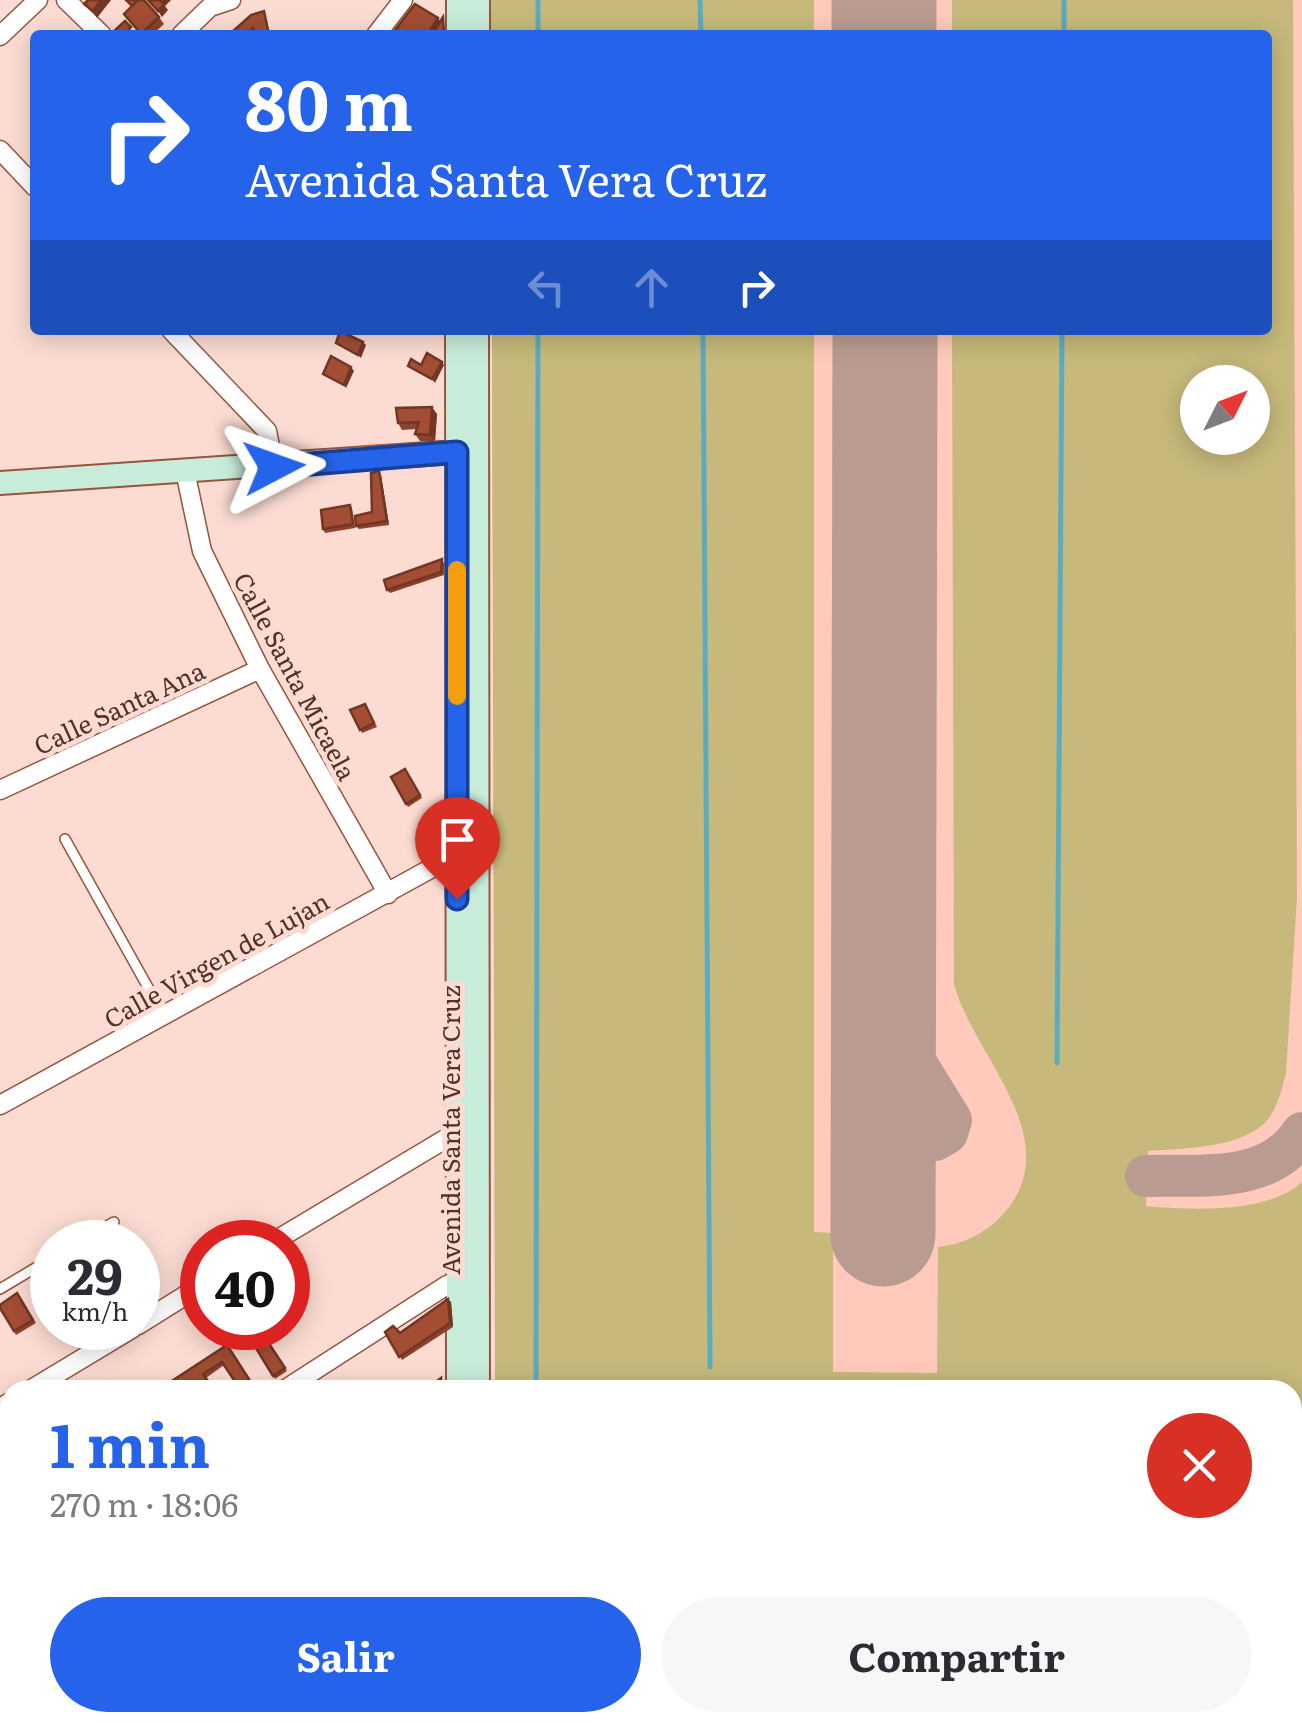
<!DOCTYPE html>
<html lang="es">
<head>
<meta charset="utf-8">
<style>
  :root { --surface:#fff; --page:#f7f7f7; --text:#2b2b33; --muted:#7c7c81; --accent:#2563eb }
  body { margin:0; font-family:Literata,serif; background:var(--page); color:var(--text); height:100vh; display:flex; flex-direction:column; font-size:38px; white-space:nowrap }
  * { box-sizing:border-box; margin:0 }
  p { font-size:32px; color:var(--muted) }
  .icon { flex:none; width:55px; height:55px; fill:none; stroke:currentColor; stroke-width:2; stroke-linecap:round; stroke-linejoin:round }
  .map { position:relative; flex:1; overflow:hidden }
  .drawer { position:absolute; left:0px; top:1380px; width:1302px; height:352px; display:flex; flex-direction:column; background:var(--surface); border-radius:30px 30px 0 0; box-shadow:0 5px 25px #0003 }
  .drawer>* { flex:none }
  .banner { position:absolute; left:30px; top:30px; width:1242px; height:305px; border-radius:10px; box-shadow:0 5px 25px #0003; background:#2563eb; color:#fff; overflow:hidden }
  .needle { width:65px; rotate:48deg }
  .fabs { position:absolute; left:1180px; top:365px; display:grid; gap:20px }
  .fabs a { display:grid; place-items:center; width:90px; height:90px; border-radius:50%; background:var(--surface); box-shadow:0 5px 25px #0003; font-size:50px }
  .speed { position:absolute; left:30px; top:1220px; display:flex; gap:20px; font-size:50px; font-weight:700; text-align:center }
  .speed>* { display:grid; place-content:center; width:130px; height:130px; border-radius:50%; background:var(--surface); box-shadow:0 5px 25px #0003; line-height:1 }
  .speed small { font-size:25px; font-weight:400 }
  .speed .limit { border:15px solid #d22; background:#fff; color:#111 }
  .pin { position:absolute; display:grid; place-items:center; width:85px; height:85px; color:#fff; margin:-102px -42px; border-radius:50% 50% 50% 0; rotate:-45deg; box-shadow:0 0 10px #0007 }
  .pin .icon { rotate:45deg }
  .me { position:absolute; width:110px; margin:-55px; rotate:86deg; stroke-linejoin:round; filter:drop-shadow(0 0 8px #0008) }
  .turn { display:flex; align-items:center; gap:35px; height:210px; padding:0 50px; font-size:45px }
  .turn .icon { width:130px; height:130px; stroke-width:2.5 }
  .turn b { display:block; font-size:70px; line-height:85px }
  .lanes { display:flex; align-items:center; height:95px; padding:0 50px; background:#0003; justify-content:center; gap:50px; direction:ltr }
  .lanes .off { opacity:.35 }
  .round { display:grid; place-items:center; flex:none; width:105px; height:105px; border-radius:52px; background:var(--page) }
  .summary { display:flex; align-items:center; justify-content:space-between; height:170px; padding:0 50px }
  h1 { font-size:60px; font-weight:700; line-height:75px; color:var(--accent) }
  .action { display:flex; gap:20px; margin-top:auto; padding:20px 50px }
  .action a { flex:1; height:115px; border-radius:60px; background:var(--accent); color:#fff; font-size:40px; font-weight:700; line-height:115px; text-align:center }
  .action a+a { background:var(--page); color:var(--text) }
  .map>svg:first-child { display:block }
  .built { fill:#ffcabb; fill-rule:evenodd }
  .green { fill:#c6b97b; fill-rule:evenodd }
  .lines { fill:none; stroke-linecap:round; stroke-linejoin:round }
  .stream { stroke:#5dabbf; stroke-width:5 }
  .taxiway { stroke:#ba9b91; stroke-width:42 }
  .runway { stroke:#ba9b91; stroke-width:105 }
  .lane-casing { stroke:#97543f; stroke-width:12 }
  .street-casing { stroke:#97543f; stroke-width:21 }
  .secondary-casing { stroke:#97543f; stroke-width:26 }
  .lane { stroke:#fff; stroke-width:9 }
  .street { stroke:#fff; stroke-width:18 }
  .secondary { stroke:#c8ecda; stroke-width:22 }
  .wall { fill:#8b422d }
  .shaded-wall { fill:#713624 }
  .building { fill:#a24d34; stroke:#713624; stroke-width:2.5 }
  .route-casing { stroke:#184099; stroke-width:25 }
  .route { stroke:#2563eb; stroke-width:18 }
  .slow { stroke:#f59e0b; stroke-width:18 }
  .labels { text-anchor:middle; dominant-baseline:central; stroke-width:10; stroke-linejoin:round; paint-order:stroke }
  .street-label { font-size:25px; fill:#513229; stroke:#fcdcd2 }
</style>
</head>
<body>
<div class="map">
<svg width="1302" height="1732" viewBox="0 0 1302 1732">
  <rect width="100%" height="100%" fill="#fcdcd2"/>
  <path class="built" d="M491,0H1302V1629L1293,1638L1292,1390H495L492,330H1268V35H492ZM1198,382H1252V438H1198Z"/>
  <g class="green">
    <rect x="491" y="0" width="323" height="35"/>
    <path d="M952,0H1293L1297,897L1286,1073C1282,1089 1278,1105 1269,1118C1245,1149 1184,1148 1148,1151L1146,1206C1190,1210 1268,1214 1302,1182V1629L1293,1638L1292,1390H495L492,330H814V1232L833,1233V1372L937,1373L938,1247C965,1244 986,1233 1005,1212C1068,1138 972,1054 954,984L952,330H1268V35H952ZM1198,382H1252V438H1198Z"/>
    <polygon points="560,1723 1204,1723 1194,1732 574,1732"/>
  </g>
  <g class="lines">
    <g class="stream">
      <polyline points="538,0 538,35"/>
      <polyline points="700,0 701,35"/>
      <polyline points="1064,35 1064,0"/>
      <polyline points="703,330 710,1367"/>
      <polyline points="1057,1063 1062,330"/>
      <polyline points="536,1390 538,330"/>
      <polyline points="1292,1588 1302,1579"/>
    </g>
    <g class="taxiway">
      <polyline points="884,995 903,1042 951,1120 947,1133 935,1140"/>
      <path d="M1146,1176C1201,1174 1268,1185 1302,1133"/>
    </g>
    <g class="runway">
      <polyline points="884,0 884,35"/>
      <polyline points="883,1234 885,330"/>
    </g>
    <defs>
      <g id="lane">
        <polyline points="65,839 164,1016"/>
        <polyline points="79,1242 114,1222"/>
        <polyline points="0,1289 52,1258"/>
        <polyline points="0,1571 10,1564"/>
      </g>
      <g id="street">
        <polyline points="66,0 102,35"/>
        <polyline points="181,35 210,7 231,0"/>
        <polyline points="376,35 403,0"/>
        <polyline points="0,36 38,0"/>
        <polyline points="0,150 35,187"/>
        <polyline points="171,330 267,431 274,467"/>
        <polyline points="185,471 202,551 260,669 388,894"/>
        <polyline points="0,790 260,669"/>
        <polyline points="0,1105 441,863 457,860"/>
        <polyline points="273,1242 457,1132"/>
        <polyline points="138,1325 202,1285"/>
        <polyline points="30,1390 133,1328"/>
        <polyline points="284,1390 447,1285 458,1281"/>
        <polyline points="0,1408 10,1402"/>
        <polyline points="0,1442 10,1447"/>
        <polyline points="0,1674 10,1667"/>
        <polyline points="241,1732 255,1722"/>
      </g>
      <g id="secondary">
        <polyline points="458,35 458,0"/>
        <polyline points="478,35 478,0"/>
        <polyline points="457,330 458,1390"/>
        <polyline points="477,330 478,1390"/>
        <polyline points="0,483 457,452"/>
        <polyline points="1292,1657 1302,1648"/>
        <polyline points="1292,1687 1302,1677"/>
        <polyline points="505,1722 517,1732"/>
        <polyline points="538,1722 551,1732"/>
        <polyline points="1215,1732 1225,1722"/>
        <polyline points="1246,1732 1256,1722"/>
      </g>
    </defs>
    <use href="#lane" class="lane-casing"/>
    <use href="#street" class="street-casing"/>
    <use href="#secondary" class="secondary-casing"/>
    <use href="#lane" class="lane"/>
    <use href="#street" class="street"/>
    <use href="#secondary" class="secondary"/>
  </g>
  <g class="wall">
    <polygon points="132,7 159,17 164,24 152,35 141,35 124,14"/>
    <polygon points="437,414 435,441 420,441 415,434 416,429 402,430 398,423"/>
    <polygon points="381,475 389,525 359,529 356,526 372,512"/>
    <polygon points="350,505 352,508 355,528 325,533 323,529"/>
    <polygon points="444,562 444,575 390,593 387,590"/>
    <polygon points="367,708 377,727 362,733 350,710"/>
    <polygon points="405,769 422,798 408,807 391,777"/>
    <polygon points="17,1293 36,1323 16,1335 0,1308"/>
    <polygon points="451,1302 453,1327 402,1360 385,1332 400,1333"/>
    <polygon points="262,1333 287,1371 275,1379 251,1340"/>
    <polygon points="227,1345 251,1383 240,1390 224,1365 206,1378 214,1390 158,1390"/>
    <polygon points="0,1506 10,1521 10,1524 2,1529 0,1526"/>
  </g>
  <g class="shaded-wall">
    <polygon points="101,0 111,0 97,18 93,11"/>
    <polygon points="160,0 171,0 165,6 168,10 162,17 158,11"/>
    <polygon points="438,18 443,25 436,35 427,35"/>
    <polygon points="363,342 366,345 361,358 358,355"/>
    <polygon points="442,362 444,365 435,383 432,379"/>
    <polygon points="351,367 354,371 346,388 344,385"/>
    <polygon points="432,407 437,414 435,441 430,435"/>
    <polygon points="379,471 381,475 389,525 387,521"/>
    <polygon points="448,1299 451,1302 453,1327 450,1323"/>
    <polygon points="441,1378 445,1384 446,1390 441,1390"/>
  </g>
  <g class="building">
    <polygon points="88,0 101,0 93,11 84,4"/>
    <polygon points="126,0 138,0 132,6"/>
    <polygon points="138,0 144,0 159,17 141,34 124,14"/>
    <polygon points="148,0 160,0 164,4 158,11"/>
    <polygon points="415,4 438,18 427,35 401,35 395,30"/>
    <polygon points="264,11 269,35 255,35 253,28 244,35 234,35 232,32 251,15"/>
    <polygon points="443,17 444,35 432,35"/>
    <polygon points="125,21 131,27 126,33 128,35 116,35 113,32"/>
    <polygon points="340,331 363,342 358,355 336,343"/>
    <polygon points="427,353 442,362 432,379 408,366 411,359 421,365"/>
    <polygon points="331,356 351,367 344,385 323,374"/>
    <polygon points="432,407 430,435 415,434 419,422 398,423 396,408"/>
    <polygon points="379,471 387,521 356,526 355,516 372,512 371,473"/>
    <polygon points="350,505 353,524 323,529 321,510"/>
    <polygon points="442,559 441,572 387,590 384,580"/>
    <polygon points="365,704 374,723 360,730 350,710"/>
    <polygon points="405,769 420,795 406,804 391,777"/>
    <polygon points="52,1282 52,1308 42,1288"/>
    <polygon points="17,1293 33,1320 14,1331 0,1308 0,1305"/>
    <polygon points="448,1299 450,1323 399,1357 385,1332 393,1326 400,1333"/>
    <polygon points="262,1333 285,1368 273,1376 251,1340"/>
    <polygon points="227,1345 249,1379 238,1386 222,1362 203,1374 214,1390 185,1390 182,1387 177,1390 158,1390"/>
    <polygon points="441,1378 441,1390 425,1390"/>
    <polygon points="10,1480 10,1494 8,1495 1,1485"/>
    <polygon points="0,1506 9,1520 0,1525"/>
    <polygon points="1302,1683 1302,1699 1295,1690"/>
    <polygon points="1292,1721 1302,1732 1265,1732 1259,1726 1262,1722 1292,1722"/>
    <polygon points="56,1722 88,1722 94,1731 80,1732 75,1725 65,1732 44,1732"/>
    <polygon points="158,1722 175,1722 181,1732 146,1732"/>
  </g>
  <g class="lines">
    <defs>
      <polyline id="route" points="274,467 457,452 457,899"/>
    </defs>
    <use href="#route" class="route-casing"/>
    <use href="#route" class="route"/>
    <polyline class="slow" points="457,570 457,696"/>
  </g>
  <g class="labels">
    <g class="street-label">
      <text transform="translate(296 676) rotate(62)">Calle Santa Micaela</text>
      <text transform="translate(119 707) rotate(-25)">Calle Santa Ana</text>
      <text transform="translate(216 959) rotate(-29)">Calle Virgen de Lujan</text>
      <text transform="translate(449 1130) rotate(-90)">Avenida Santa Vera Cruz</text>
    </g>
  </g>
</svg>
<div class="fabs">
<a><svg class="needle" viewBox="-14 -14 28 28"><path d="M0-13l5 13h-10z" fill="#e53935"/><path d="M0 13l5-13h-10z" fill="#7c7c81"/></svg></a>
</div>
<div class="speed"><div>29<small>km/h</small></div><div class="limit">40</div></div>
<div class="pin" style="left:457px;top:899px;background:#d93025"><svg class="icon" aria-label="arrive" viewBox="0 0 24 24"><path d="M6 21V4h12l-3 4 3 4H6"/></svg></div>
<svg class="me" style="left:274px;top:467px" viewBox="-20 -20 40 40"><path d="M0-17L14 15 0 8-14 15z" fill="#2563eb" stroke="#fff" stroke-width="4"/></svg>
<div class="banner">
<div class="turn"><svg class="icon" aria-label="right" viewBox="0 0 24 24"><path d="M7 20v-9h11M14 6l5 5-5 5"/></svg><div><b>80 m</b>Avenida Santa Vera Cruz</div></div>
<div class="lanes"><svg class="icon off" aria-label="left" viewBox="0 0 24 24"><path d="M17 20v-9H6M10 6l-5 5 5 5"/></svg><svg class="icon off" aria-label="ahead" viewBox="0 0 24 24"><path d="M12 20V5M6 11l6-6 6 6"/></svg><svg class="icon" aria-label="right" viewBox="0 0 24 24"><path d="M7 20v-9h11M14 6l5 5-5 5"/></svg></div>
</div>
<section class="drawer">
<div class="summary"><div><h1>1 min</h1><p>270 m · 18:06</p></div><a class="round" style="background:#d93025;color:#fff"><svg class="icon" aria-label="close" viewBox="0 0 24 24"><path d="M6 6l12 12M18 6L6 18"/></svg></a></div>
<div class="action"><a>Salir</a><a>Compartir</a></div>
</section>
</div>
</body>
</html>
